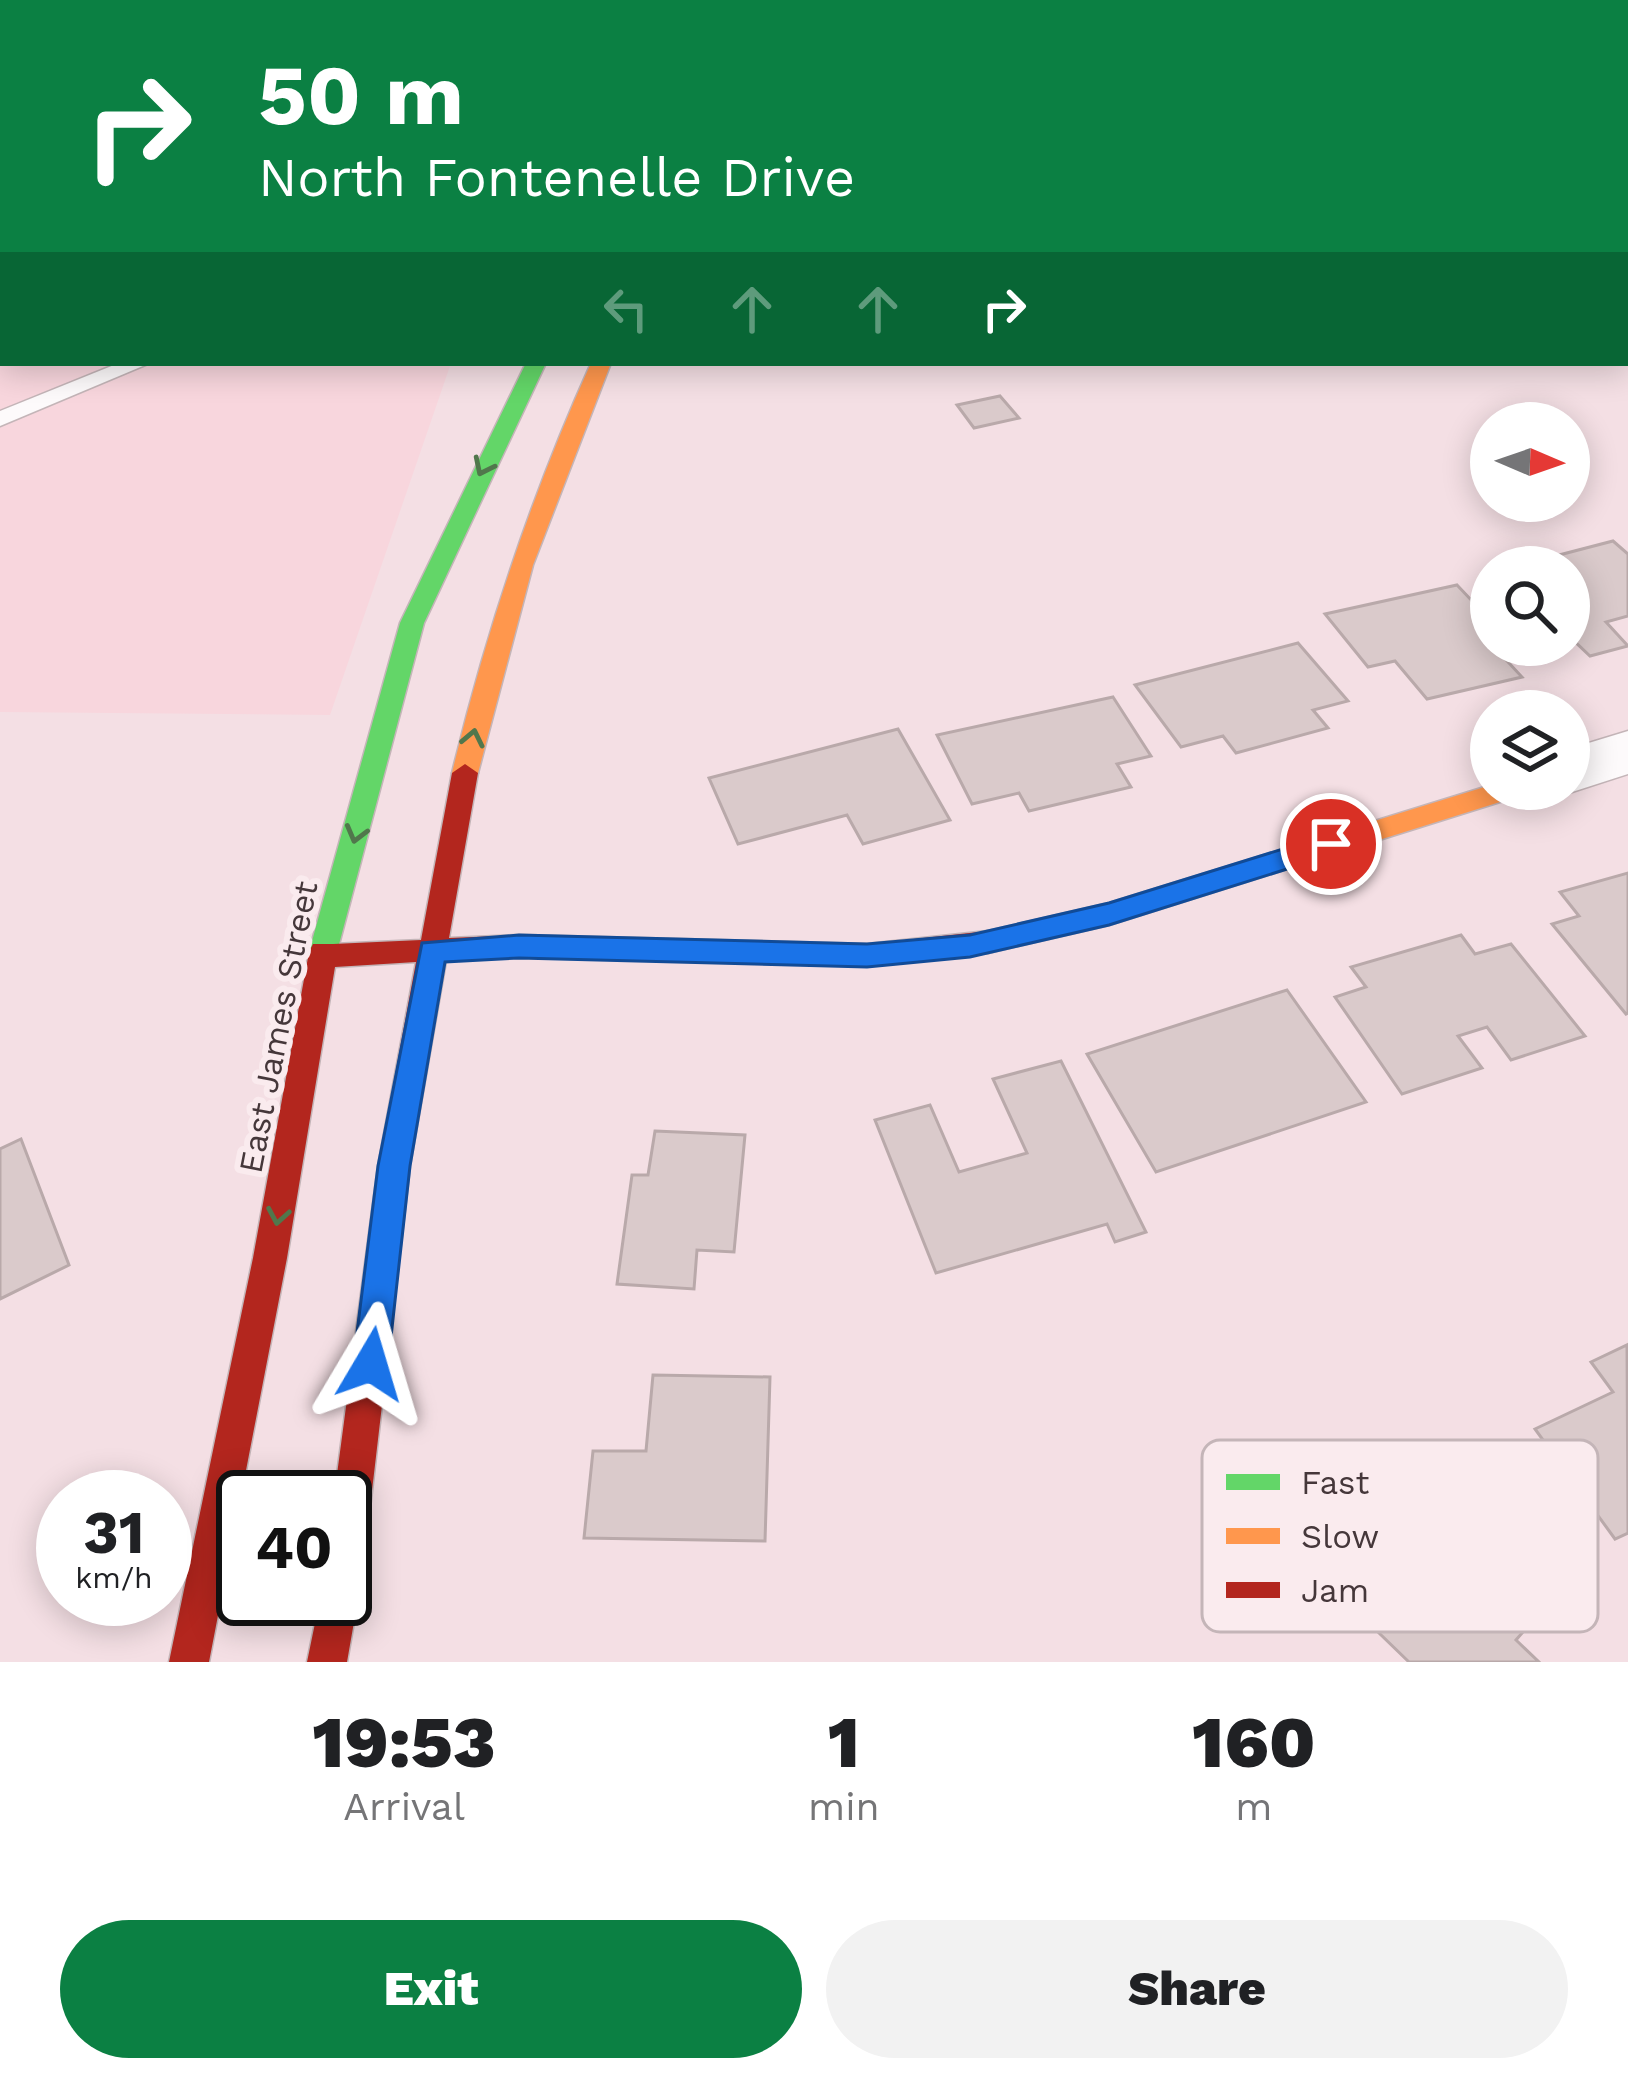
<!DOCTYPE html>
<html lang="en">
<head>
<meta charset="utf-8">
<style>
  :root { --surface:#fff; --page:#f2f2f2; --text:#202124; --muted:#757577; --accent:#0b8043 }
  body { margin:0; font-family:"Work Sans",sans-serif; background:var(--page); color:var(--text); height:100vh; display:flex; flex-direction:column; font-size:45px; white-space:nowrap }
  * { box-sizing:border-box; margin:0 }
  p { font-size:39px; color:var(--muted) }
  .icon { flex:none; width:66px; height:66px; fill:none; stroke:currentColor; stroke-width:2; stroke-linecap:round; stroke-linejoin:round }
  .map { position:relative; height:1662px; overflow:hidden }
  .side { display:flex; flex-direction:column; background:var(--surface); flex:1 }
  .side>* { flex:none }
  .hud { position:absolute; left:0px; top:0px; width:1629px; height:366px; box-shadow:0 6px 30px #0003; background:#0b8043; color:#fff; overflow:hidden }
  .needle { width:78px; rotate:92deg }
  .fabs { position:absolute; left:1470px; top:402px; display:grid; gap:24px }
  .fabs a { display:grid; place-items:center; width:120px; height:120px; border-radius:50%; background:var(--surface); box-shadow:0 6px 30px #0003; font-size:60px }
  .speed { position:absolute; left:36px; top:1470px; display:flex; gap:24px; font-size:60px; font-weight:700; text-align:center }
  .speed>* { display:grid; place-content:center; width:156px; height:156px; border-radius:50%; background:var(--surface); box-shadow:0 6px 30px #0003; line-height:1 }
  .speed small { font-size:30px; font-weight:400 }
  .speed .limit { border:6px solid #111; border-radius:18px; background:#fff; color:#111 }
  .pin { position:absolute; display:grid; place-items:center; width:102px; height:102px; color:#fff; margin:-51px; border:6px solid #fff; border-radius:50%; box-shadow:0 3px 12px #0007 }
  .me { position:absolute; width:132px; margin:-66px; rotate:7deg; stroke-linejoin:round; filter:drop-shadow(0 0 9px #0008) }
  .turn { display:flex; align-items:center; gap:42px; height:252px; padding:0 60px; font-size:54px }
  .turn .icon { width:156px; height:156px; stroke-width:2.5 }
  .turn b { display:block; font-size:84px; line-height:102px }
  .lanes { display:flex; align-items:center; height:114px; padding:0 60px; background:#0003; justify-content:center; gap:60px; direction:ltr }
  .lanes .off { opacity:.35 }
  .eta { display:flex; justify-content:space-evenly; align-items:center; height:204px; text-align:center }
  .eta b { font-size:72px; font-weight:800; line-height:84px }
  .cta { display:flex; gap:24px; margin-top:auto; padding:24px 60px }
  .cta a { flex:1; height:138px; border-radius:72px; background:var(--accent); color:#fff; font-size:48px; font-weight:800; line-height:138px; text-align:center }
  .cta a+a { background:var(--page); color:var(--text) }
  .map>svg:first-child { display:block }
  .built { fill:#f8d6dd }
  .building { fill:#dacacb; stroke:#b9a9aa; stroke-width:3 }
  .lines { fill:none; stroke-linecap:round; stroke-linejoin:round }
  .lane-casing { stroke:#c4b5b8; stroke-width:3 }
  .street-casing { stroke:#c4b5b8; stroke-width:3 }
  .fast-casing { stroke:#c4b5b8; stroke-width:3 }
  .slow-casing { stroke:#c4b5b8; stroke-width:3 }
  .jam-casing { stroke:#c4b5b8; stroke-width:3 }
  .lane { fill:#fdfafb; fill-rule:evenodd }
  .street { fill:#fdfafb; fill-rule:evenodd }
  .fast { fill:#63d668; fill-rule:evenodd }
  .slow { fill:#ff974d; fill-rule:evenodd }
  .jam { fill:#b3261e; fill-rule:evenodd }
  .oneway { stroke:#51774c }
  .route { fill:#1a73e8; stroke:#114b97; stroke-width:3 }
  .labels { text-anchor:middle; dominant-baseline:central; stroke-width:12; stroke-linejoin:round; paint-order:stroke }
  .street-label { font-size:33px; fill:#45373a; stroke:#faebee }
  .key { fill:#faebee; stroke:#c4b5b8; stroke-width:3 }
  .key-label { font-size:33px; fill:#45373a }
</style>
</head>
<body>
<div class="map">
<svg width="1628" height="1662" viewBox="0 0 1628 1662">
  <rect width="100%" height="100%" fill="#f4dfe4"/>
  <polygon class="built" points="0,0 576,0 3,3 3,363 451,363 330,715 0,712"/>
  <g class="building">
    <polygon points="1000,396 1019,418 974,428 957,405"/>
    <polygon points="1613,541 1628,554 1628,616 1606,622 1628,646 1590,656 1569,636 1569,567 1513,567"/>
    <polygon points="1457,585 1491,621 1491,633 1483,635 1522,677 1427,699 1395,661 1368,667 1325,614"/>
    <polygon points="1298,643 1348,701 1313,710 1328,728 1236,753 1223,736 1181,747 1135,685"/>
    <polygon points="1113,697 1151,756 1117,764 1131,787 1029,811 1019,793 972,804 937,735"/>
    <polygon points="898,729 950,820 863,844 847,815 738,844 709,778"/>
    <polygon points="1628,873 1628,1013 1626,1014 1552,924 1579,916 1560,892"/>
    <polygon points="1461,935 1475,954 1511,944 1585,1036 1511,1060 1487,1027 1458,1036 1482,1068 1402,1094 1335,997 1366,987 1351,967"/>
    <polygon points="1287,990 1366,1102 1156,1172 1087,1054"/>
    <polygon points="1061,1061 1146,1232 1115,1242 1107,1224 936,1273 875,1120 930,1105 959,1172 1027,1153 993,1079"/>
    <polygon points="655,1131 745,1135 734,1252 697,1250 694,1289 617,1284 632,1175 648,1175"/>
    <polygon points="21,1139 69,1265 0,1299 0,1149"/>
    <polygon points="1627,1345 1628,1533 1615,1539 1535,1429 1613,1392 1591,1362"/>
    <polygon points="653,1375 770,1377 765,1541 584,1538 593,1451 646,1451"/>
    <polygon points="1454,1487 1564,1585 1516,1640 1539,1662 1409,1662 1348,1603"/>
  </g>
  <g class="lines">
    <defs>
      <g id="lane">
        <polygon points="401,0 421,0 423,3 403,3"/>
        <polygon points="0,125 3,126 3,140 0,139"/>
        <polygon points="119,363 150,363 0,426 0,411"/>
      </g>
      <polygon id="street" points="1628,731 1628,774 1569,793 1557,789 1569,789 1569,749"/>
      <polygon id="fast" points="526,363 546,363 424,623 337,952 333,960 313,960 309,952 400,623"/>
      <g id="slow">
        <path d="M591,363H611L533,565L478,773L465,782L456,780L452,773C486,632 531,496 591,363Z"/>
        <polygon points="1491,785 1491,789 1523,789 1519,796 1109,925 988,953 978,950 974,942 978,934 988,931 1109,903"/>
      </g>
      <g id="jam">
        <polygon points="465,764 478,773 449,938 519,935 867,944 988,931 998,934 1002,942 998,950 988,953 867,966 519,957 446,961 410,1166 364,1559 358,1572 345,1578 345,1497 334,1497 378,1166 416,962 335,967 287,1258 209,1662 169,1662 253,1258 309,952 313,944 333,944 421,940 452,773"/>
        <polygon points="345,1582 353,1585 358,1599 347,1662 307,1662 320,1599 345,1599"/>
      </g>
    </defs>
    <use href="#lane" class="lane-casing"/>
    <use href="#street" class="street-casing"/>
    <use href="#fast" class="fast-casing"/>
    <use href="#slow" class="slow-casing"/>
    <use href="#jam" class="jam-casing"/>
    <use href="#lane" class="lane"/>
    <use href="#street" class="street"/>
    <use href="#fast" class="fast"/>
    <use href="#slow" class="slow"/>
    <use href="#jam" class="jam"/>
  </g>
  <defs><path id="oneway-chevron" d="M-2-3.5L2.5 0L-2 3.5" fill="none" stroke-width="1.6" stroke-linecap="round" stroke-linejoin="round" transform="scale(3)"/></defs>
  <g class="oneway">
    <use href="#oneway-chevron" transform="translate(483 467) rotate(116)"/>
    <use href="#oneway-chevron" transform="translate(473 738) rotate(-78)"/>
    <use href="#oneway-chevron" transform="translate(356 834) rotate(105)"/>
    <use href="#oneway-chevron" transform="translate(278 1216) rotate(100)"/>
  </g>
  <polygon class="route" points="1331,834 1345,844 1341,852 1109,925 970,957 867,967 519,958 445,962 410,1166 388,1364 383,1375 371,1380 358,1375 353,1364 378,1166 422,943 519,935 867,944 970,935 1109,903"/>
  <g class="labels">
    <g class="street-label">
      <text transform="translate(278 1027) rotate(-79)">East James Street</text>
    </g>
  </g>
  <rect x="1202" y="1440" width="396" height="192" rx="18" class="key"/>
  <rect x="1226" y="1474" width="54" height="16" fill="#63d668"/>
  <rect x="1226" y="1528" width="54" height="16" fill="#ff974d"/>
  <rect x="1226" y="1582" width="54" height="16" fill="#b3261e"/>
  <g class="key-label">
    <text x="1301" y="1494">Fast</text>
    <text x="1301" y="1548">Slow</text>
    <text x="1301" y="1602">Jam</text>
  </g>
</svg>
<div class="fabs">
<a><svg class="needle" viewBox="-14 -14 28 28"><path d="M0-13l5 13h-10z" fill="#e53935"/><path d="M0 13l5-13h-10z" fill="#757577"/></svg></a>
<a><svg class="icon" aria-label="search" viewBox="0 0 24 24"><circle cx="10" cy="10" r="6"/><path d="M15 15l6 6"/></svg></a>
<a><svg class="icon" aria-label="layers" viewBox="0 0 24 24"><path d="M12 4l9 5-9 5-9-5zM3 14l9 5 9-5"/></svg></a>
</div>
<div class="speed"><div>31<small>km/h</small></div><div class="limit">40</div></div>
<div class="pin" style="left:1331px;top:844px;background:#d93025"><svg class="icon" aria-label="arrive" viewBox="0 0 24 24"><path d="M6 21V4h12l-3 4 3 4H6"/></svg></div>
<svg class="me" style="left:371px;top:1364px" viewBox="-20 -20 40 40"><path d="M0-17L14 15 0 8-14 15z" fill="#1a73e8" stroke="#fff" stroke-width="4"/></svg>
<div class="hud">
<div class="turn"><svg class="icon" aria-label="right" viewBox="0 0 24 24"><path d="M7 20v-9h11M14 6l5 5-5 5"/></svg><div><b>50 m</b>North Fontenelle Drive</div></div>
<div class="lanes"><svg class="icon off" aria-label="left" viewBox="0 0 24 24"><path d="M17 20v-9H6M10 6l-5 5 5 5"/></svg><svg class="icon off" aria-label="ahead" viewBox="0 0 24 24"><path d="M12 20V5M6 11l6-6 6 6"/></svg><svg class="icon off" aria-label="ahead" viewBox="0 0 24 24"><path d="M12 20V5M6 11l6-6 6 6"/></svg><svg class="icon" aria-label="right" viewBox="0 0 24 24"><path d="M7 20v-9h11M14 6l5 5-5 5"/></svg></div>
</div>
</div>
<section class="side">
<div class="eta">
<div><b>19:53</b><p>Arrival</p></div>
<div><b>1</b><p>min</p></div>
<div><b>160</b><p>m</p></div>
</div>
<div class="cta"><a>Exit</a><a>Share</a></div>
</section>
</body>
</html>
